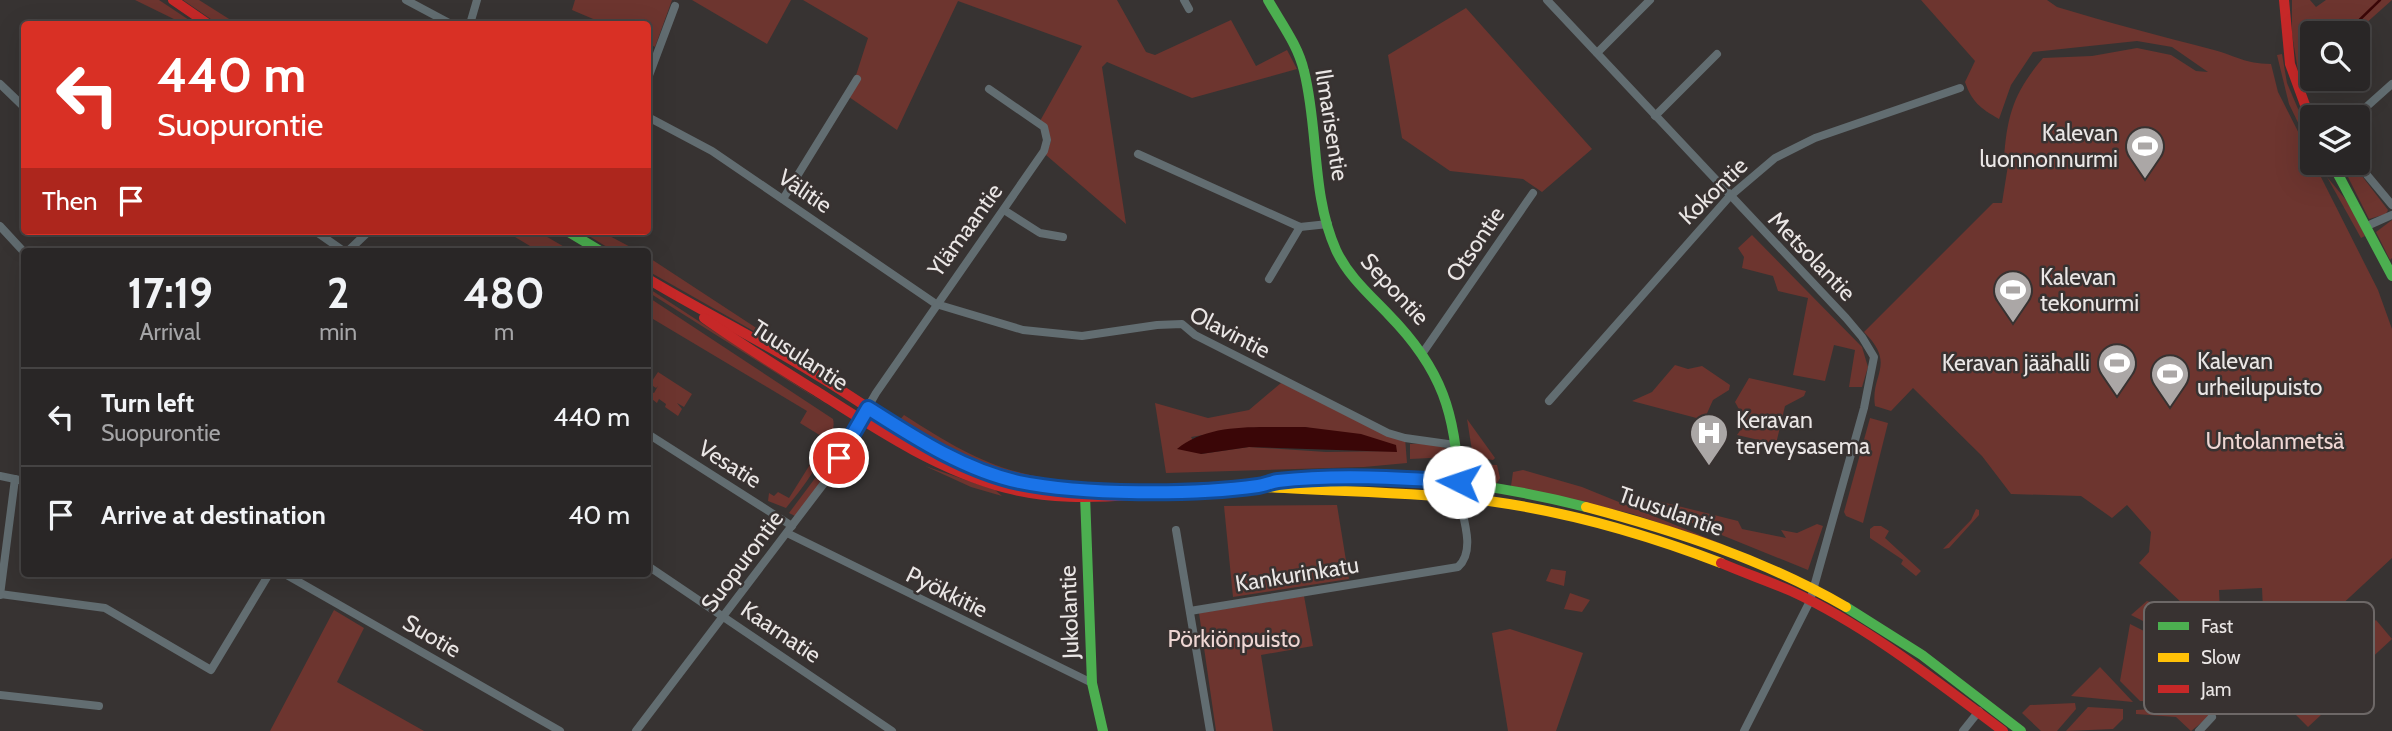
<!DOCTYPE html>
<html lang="en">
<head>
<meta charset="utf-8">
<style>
  :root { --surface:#292626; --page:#312e2e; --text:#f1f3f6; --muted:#a5a5a7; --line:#454343 }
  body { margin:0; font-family:Cabin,sans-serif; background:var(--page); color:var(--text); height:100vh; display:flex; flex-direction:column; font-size:26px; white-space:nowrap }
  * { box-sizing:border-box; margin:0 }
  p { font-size:23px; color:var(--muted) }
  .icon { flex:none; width:38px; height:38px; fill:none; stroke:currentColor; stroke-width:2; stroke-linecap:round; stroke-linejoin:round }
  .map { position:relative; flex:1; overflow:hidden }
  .side { position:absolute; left:21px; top:248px; width:630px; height:329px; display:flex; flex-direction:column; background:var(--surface); border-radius:7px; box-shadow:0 7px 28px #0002,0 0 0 2px var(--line) }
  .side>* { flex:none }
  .guide { position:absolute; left:21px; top:21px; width:630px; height:214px; border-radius:7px; box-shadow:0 7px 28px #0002,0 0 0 2px var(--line); background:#d93025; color:#fff; overflow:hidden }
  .buttons { position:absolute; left:2300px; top:21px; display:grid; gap:14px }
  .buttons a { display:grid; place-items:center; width:70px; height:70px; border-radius:7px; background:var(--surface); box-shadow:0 7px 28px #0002,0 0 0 2px var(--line); font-size:35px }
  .pin { position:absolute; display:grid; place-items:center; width:60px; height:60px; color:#fff; margin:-30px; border:4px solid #fff; border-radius:50%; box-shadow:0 2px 7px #0007 }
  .me { position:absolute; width:77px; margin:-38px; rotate:274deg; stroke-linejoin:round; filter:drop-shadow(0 0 5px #0008) }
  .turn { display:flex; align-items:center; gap:24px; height:147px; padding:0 21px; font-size:32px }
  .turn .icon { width:91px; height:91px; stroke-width:2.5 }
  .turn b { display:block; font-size:49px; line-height:60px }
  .then { display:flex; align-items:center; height:66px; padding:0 21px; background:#0003; gap:14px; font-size:26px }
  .eta { display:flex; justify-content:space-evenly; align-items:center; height:119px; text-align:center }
  .eta b { font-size:42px; font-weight:800; line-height:49px }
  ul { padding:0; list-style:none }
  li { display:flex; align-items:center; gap:21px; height:98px; padding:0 21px; border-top:2px solid var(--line) }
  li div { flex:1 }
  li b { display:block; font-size:26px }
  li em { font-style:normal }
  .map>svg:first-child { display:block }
  .green { fill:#6d352f; fill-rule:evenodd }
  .water { fill:#3a0607 }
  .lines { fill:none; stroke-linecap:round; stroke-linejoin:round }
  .stream { stroke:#3a0607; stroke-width:2.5 }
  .street { stroke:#626d71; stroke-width:8 }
  .fast { stroke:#4caf50; stroke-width:10 }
  .slow { stroke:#ffc107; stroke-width:10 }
  .jam { stroke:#c62828; stroke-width:10 }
  .route-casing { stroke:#114b97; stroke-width:18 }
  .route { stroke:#1a73e8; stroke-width:12 }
  .labels { text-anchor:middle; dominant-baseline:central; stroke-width:5; stroke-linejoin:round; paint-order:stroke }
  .street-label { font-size:23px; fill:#eae6e5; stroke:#383231 }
  .poi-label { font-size:23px; fill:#eae6e5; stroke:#383231; text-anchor:start }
  .park-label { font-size:23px; fill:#eed6d3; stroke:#383231 }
  .key { fill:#383231; stroke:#6d6867; stroke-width:2 }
  .key-label { font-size:19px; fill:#eae6e5 }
</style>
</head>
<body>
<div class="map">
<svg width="2392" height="731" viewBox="0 0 2392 731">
  <rect width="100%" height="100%" fill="#373332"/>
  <g class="green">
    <polygon points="135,0 159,0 195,24 184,24"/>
    <polygon points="183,0 199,0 237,24 218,24"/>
    <polygon points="575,0 672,0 655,47 648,43 648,24 605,24 572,10"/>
    <polygon points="692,0 791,0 767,44"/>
    <polygon points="803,0 1117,0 1146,52 1155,55 1231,20 1256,66 1287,50 1297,69 1192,98 1107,62 1102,67 1126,224 1046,155 1051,141 1047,126 1040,121 1082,46 958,1 897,130 849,97 868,38"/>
    <path d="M1921,0H2047L2057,7C2109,23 2161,36 2214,50C2239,57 2243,63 2271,64L2278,92L2378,290L2392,329V558L2229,709L2221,701L2248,657L2213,641L2211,630L2139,563L2149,552L2151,532L2127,505L2112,518L2081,496L2011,494L1982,456L1913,388L1891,411L1875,406C1870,374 1897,365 1864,332L1993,203H2002L2009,159H2004C2007,115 2014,92 2043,58L2092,56L2137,48L2171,55L2196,71L2208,72L2172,47L2137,41L2033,52L2011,85L1999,119C1980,108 1972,102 1965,82L1975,61ZM2262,588L2263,610L2257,611L2254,616L2249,617L2245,611L2220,612L2219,590Z"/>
    <polygon points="2292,0 2310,0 2316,7 2326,0 2392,0 2355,33 2312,33 2312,72 2300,83 2292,34"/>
    <polygon points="1466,8 1592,149 1542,192 1523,179 1450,171 1402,138 1388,55"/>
    <polygon points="2282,54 2287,83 2310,137 2306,139 2289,104 2277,55"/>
    <polygon points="2341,163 2352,163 2388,210 2386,214 2369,219"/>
    <polygon points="2327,177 2351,206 2365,236 2361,238"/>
    <polygon points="2392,220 2392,258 2390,260 2376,232"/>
    <polygon points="505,231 537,231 573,252 540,252"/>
    <polygon points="581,231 600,231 640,252 615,252"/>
    <polygon points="1752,235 1862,347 1868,367 1862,387 1849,387 1855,350 1834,345 1825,381 1793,375 1808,298 1778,291 1773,276 1742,268 1744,257 1738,248"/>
    <polygon points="648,257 810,363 648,271"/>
    <polygon points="648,288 833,409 648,292"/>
    <path d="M648,297L833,419C839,441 800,492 786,508L768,501L769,493L774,496L778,492L789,498L826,439L800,423L807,411L648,316Z"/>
    <polygon points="1675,365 1688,369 1702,366 1730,385 1729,390 1713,400 1704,420 1632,401 1652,392"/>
    <polygon points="658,372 692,394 684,407 677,403 682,409 678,416 665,407 666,404 659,399 657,403 648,396 648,390 654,393 658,386 656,388 650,384"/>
    <polygon points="1749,378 1806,391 1804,396 1785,406 1776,444 1737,435 1746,422 1735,402"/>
    <path d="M1281,383L1405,438L1407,463L1364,467L1166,473L1155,403L1208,418L1249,410ZM1305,427L1397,451L1326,452L1249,447L1201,454L1191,437L1245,428Z"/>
    <path d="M904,415C966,455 1003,476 1079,482L1025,478L959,457L897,423Z"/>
    <polygon points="1870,418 1888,423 1863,523 1846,516 1844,512"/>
    <polygon points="1467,419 1495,458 1493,460 1473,457"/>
    <path d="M842,430C845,460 812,493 795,516L789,513L816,477L838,431Z"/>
    <polygon points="1432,443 1449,450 1450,457 1410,459 1410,444"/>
    <polygon points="1472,464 1497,465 1500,478 1496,485 1474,478 1469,470"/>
    <polygon points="925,466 995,490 1002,496 971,487"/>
    <polygon points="1523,470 1582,487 1727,546 1633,514 1511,486 1513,472"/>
    <polygon points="1630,494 1738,521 1742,529 1786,538 1781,530 1797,533 1817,524 1823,526 1808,570 1628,497"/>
    <polygon points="1337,505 1349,579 1233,597 1224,506"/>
    <polygon points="1976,509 1979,510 1979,515 1949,548 1943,549 1971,520"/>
    <polygon points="1874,526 1881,526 1889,531 1885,538 1921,571 1916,576 1901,564 1903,560 1870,538 1870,529"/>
    <polygon points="1551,569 1566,571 1564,586 1546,581"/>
    <polygon points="1570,593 1590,600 1582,612 1564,609"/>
    <polygon points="1304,596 1313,646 1261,655 1273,731 1216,731 1199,613"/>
    <polygon points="2147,601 2169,608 2151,625 2131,615"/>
    <polygon points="334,610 364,628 337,682 424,731 270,731"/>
    <polygon points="2376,620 2392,639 2366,663 2347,645"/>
    <polygon points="2130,624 2146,632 2153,684 2162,683 2164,694 2207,697 2215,705 2140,701 2120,681"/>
    <polygon points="1510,629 1583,653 1556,731 1508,731 1492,633"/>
    <polygon points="2100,667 2133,702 2071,696"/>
    <polygon points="2318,684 2335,702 2308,727 2290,709"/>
    <polygon points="2075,703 2076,709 2057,731 2041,731 2022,713 2030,705"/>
    <polygon points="2088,707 2123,709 2123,719 2113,729 2066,731"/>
    <polygon points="2152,709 2207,711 2215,712 2191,731 2176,717 2136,714 2136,710"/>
  </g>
  <path class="water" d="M1305,427L1361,434L1396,445L1397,452L1249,447L1201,454L1177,449C1210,421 1263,428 1305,427Z"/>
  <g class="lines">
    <g class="stream">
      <polyline points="2346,33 2380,0"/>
      <polyline points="2306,74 2312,67"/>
    </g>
    <g class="street">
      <polyline points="406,0 451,24"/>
      <polyline points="1184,0 1189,9"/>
      <polyline points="1547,0 1846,318 1862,337 1874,357 1864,408 1810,601 1744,731"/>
      <polyline points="470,24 477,0"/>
      <polyline points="1597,53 1650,0"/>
      <polyline points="648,78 675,6"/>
      <polyline points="0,84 24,107"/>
      <polyline points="1655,116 1717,54"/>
      <polyline points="648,117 712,151 936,304 1023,330 1082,336 1157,325 1182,324 1195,335 1388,433 1405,438 1455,445"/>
      <polyline points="2355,117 2392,84"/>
      <polyline points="1138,154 1300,227 1328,224"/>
      <polyline points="2357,163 2392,205"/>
      <polyline points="783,199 857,79"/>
      <polyline points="1004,210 1040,233 1063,237"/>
      <polyline points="0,226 24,252"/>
      <polyline points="2367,226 2392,215"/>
      <polyline points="315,231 345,252"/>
      <polyline points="347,252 369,231"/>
      <polyline points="1269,279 1300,227"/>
      <polyline points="1424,351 1533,193"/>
      <polyline points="1549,401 1729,197 1775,158 1815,138 1960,88"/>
      <polyline points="648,434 792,526"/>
      <polyline points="0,476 24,481"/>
      <polyline points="1176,530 1210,731"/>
      <polyline points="787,533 1092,683"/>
      <polyline points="648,566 892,731"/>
      <polyline points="285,574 560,731"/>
      <polyline points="0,594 105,608 211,670 269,574"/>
      <polyline points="0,595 15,479"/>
      <path d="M1190,611L1458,567C1476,551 1463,518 1459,498"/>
      <polyline points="0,695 99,706"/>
      <polyline points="636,731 825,482 876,393 1044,151 1047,140 1044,127 989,89"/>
      <polyline points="1963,731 1979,711"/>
      <polyline points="2199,731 2212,717"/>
    </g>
    <g class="fast">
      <path d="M1268,0C1281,23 1298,45 1304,71C1319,130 1311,194 1336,250C1348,276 1370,295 1389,315C1442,369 1456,414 1459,488"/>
      <polyline points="2332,163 2392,276"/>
      <polyline points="567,231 602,252"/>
      <path d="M1182,490C1214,488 1245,485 1278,481C1378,469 1489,482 1586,507"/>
      <polyline points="1085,495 1092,683 1103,731"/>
      <polyline points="1846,607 1922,655 2021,731"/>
    </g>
    <g class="slow">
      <path d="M1265,487C1339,492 1415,492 1489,501C1569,512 1646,534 1721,563"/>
      <path d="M1586,507C1676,531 1765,560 1846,607"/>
    </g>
    <g class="jam">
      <polyline points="173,0 208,24"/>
      <polyline points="2284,0 2290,64 2312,124"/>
      <path d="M648,279C703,312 760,340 815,374C859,400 900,432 947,455C1020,491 1102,493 1182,490"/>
      <path d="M704,318C742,345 781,369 821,394C879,431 938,470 1006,488C1048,499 1090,498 1133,495"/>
      <path d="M1721,563C1744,573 1768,581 1791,591C1867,626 1936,681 2003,731"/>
    </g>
  </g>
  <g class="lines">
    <defs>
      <path id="route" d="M839,458L868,408C915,438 964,470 1019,482C1082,495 1194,495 1258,486C1265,485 1271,482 1278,481C1337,474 1400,478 1459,482"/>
    </defs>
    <use href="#route" class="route-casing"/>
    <use href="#route" class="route"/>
  </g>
  <defs>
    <symbol id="stadium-pin" viewBox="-11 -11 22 30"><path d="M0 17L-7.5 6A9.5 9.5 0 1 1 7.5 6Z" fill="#aba7a6" stroke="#383231"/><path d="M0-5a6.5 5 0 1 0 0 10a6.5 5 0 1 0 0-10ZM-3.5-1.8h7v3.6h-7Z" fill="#fff"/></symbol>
    <symbol id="hospital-pin" viewBox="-11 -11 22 30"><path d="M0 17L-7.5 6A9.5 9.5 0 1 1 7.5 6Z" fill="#aba7a6" stroke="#383231"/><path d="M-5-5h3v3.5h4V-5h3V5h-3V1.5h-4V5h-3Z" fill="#fff"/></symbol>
  </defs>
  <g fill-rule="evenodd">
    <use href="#stadium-pin" x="2123" y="124" width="44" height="60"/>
    <use href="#stadium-pin" x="1991" y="268" width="44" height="60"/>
    <use href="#stadium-pin" x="2095" y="341" width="44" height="60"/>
    <use href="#stadium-pin" x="2148" y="352" width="44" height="60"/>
    <use href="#hospital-pin" x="1687" y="411" width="44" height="60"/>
  </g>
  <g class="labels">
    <g class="street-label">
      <text transform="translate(1332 125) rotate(81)">Ilmarisentie</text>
      <text transform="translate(805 191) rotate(34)">Välitie</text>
      <text transform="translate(1713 191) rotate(-44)">Kokontie</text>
      <text transform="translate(965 230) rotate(-54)">Ylämaantie</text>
      <text transform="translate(1475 244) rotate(-56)">Otsontie</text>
      <text transform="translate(1812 256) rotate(46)">Metsolantie</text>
      <text transform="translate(1395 289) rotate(47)">Sepontie</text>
      <text transform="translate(1230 332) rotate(27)">Olavintie</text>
      <text transform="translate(800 355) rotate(33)">Tuusulantie</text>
      <text transform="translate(730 464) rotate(32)">Vesatie</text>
      <text transform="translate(1671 511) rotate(19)">Tuusulantie</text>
      <text transform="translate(742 561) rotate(-53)">Suopurontie</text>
      <text transform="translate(1297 574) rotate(-9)">Kankurinkatu</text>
      <text transform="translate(947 592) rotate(26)">Pyökkitie</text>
      <text transform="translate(1069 612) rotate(-92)">Jukolantie</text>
      <text transform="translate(781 632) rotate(34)">Kaarnatie</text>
      <text transform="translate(432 636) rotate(30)">Suotie</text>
    </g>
    <g class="poi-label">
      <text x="2118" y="133" text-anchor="end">Kalevan<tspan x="2118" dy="26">luonnonnurmi</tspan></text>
      <text x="2040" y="277">Kalevan<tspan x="2040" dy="26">tekonurmi</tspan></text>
      <text x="2197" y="361">Kalevan<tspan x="2197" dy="26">urheilupuisto</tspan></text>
      <text x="2090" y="363" text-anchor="end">Keravan jäähalli</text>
      <text x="1736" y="420">Keravan<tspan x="1736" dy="26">terveysasema</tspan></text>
    </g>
    <g class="park-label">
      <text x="2275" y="441">Untolanmetsä</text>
      <text x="1234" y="639">Pörkiönpuisto</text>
    </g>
  </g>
  <rect x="2144" y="602" width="230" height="112" rx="10" class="key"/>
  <rect x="2158" y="622" width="31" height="8" fill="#4caf50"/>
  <rect x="2158" y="653" width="31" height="9" fill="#ffc107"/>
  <rect x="2158" y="685" width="31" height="8" fill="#c62828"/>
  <g class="key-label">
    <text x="2201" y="633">Fast</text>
    <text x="2201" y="664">Slow</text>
    <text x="2201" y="696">Jam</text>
  </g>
</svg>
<div class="buttons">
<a><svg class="icon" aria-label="search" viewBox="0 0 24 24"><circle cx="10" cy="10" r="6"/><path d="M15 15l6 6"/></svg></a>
<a><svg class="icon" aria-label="layers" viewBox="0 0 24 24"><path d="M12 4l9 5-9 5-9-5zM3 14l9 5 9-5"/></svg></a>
</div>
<div class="pin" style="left:839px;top:458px;background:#d93025"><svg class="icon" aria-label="arrive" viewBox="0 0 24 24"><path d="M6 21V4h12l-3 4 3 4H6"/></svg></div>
<svg class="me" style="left:1459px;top:482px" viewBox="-20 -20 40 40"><circle r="19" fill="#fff"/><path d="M0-13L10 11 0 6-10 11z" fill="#1a73e8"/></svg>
<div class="guide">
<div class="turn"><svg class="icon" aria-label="left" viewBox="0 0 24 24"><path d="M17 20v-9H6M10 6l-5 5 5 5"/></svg><div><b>440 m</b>Suopurontie</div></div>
<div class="then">Then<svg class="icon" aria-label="arrive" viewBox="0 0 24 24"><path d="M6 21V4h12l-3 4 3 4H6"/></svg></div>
</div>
<section class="side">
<div class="eta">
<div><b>17:19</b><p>Arrival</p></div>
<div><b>2</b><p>min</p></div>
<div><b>480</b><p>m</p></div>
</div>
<ul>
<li><svg class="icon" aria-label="left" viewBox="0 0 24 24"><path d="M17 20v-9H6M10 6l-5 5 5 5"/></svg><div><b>Turn left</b><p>Suopurontie</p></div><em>440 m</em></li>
<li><svg class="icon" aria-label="arrive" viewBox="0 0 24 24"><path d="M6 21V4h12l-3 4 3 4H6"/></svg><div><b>Arrive at destination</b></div><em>40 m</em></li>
</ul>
</section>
</div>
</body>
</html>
